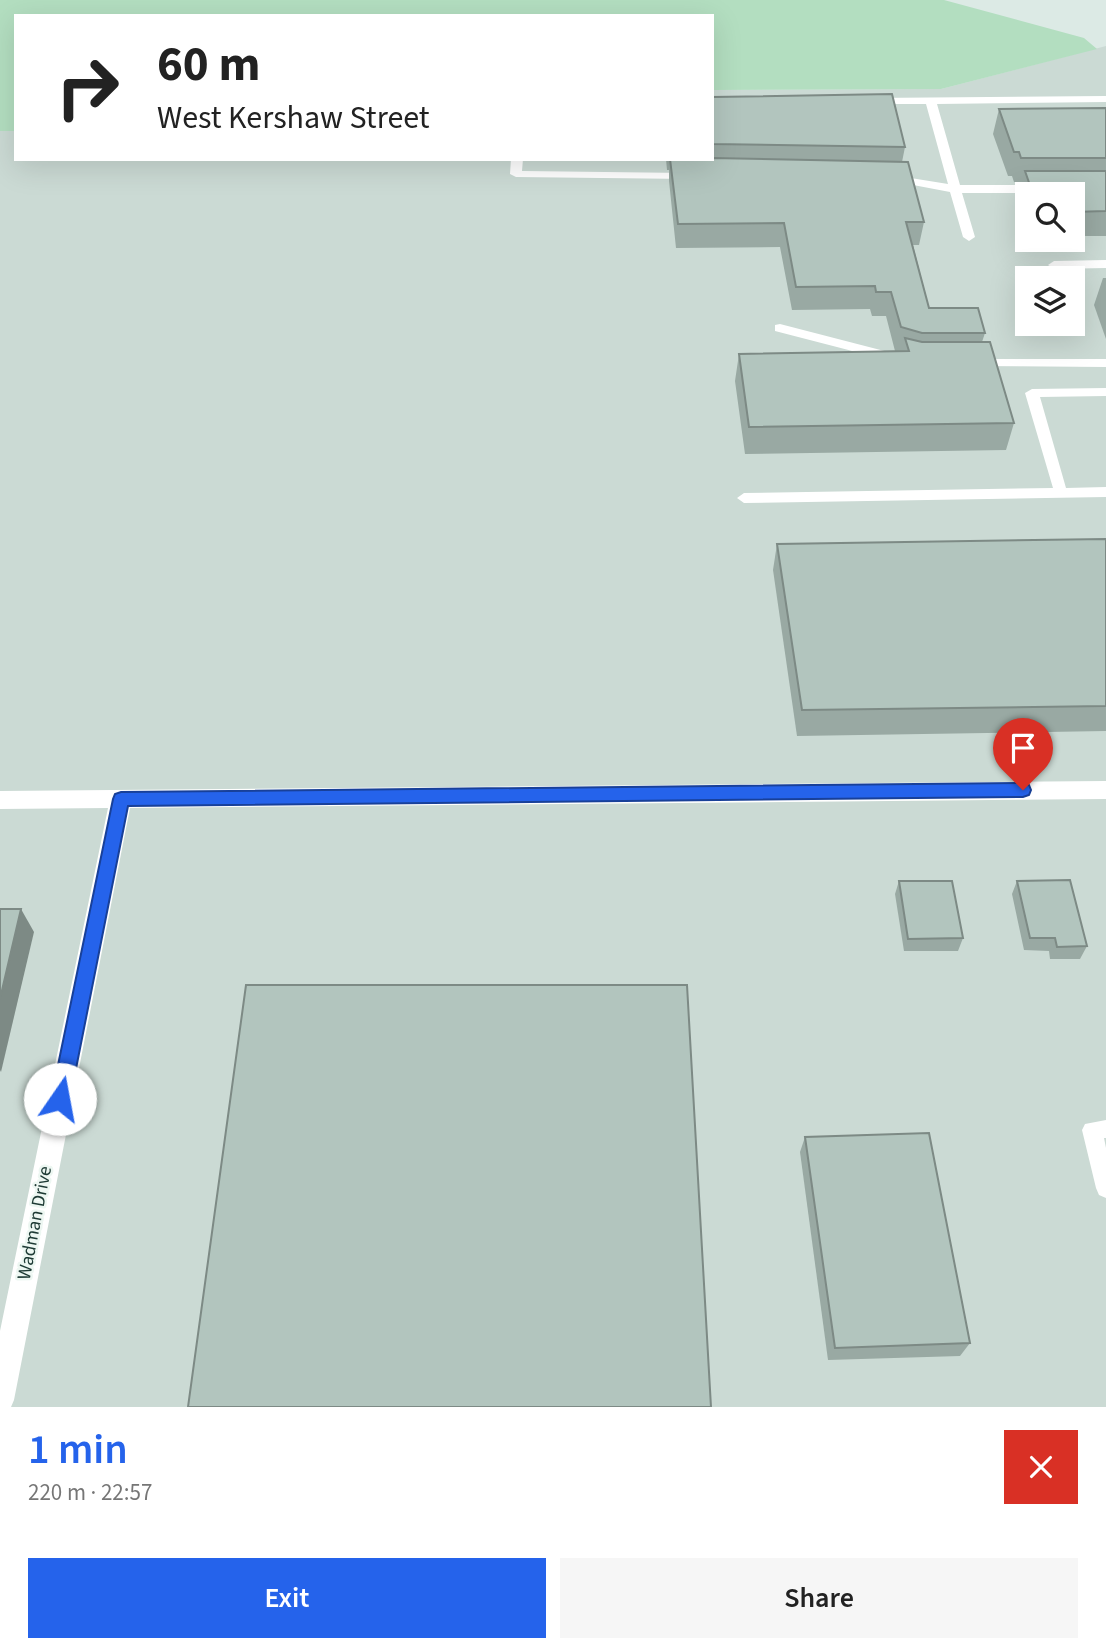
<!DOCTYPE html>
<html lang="en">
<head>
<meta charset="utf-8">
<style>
  :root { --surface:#fff; --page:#f6f6f6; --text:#222; --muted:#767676; --accent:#2563eb }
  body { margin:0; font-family:"Source Sans 3",sans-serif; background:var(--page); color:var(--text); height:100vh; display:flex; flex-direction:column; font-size:26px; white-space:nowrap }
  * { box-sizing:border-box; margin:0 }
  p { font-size:23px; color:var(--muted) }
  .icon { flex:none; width:38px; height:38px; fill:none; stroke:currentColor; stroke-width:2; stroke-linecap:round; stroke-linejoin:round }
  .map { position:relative; height:1407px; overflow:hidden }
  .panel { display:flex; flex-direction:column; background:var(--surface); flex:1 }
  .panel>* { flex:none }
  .top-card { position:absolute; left:14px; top:14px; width:700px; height:147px; border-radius:0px; box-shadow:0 7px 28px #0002; background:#fff; color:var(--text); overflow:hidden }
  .tools { position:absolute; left:1015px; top:182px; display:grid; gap:14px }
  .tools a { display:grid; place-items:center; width:70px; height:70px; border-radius:0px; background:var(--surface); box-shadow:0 7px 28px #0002; font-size:35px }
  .pin { position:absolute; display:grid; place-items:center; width:60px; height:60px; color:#fff; margin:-72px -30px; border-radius:50% 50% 50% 0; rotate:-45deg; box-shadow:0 0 7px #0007 }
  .pin .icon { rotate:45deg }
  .me { position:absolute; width:77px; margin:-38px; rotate:12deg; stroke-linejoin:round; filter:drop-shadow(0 0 5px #0008) }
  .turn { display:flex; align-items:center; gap:24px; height:147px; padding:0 28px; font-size:32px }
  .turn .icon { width:91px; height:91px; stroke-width:2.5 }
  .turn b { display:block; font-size:49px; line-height:60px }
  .round { display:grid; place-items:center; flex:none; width:74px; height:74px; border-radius:0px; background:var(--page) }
  .overview { display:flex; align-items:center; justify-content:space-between; height:119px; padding:0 28px }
  h1 { font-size:42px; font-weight:600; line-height:52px; color:var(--accent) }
  .action { display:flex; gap:14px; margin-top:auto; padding:14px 28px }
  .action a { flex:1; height:80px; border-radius:0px; background:var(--accent); color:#fff; font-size:28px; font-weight:600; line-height:80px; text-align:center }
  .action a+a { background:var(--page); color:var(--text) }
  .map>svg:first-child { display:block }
  .built { fill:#cbdad4; fill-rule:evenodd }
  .green { fill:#b3dec0 }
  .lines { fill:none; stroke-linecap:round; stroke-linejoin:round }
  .service { fill:#fff; fill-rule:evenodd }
  .minor { fill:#fff; fill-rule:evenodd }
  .wall { fill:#99a9a3 }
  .shaded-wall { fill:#7d8a85 }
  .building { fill:#b2c5be; stroke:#7d8a85; stroke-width:2 }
  .route { fill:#2563eb; stroke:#184099; stroke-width:2 }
  .labels { text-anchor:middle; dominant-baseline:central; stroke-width:5; stroke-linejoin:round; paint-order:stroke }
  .street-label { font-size:19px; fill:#1d3a34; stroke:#edf7f2 }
</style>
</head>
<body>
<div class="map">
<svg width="1106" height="1407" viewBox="0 0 1106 1407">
  <rect width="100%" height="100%" fill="#dceae5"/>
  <path class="built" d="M1106,46V1407H0V131H16V159H712V90L941,89ZM1027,194H1073V240H1027ZM1027,278H1073V324H1027Z"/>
  <polygon class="green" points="0,0 944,0 1084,38 1097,49 941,89 712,90 712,16 16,16 16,131 0,131"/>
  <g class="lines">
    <g class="service">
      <polygon points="1106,96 1106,102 937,104 960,185 1041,185 1047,189 1041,193 962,193 975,237 969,241 963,237 950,192 892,181 886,178 892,175 948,184 926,104 872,104 867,101 872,98"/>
      <polygon points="511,159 523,159 522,171 688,173 694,176 688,179 516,177 510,174"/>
      <polygon points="1106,260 1106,268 1054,269 1048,265 1054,261"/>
      <polygon points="780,324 896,354 898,357 891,361 775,331 775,325"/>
      <polygon points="975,359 1106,359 1106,367 970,366 970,360"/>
      <polygon points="1106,388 1106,396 1040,397 1066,488 1106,487 1106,497 744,503 737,498 744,493 1053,488 1025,393 1032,389"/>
      <polygon points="1106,1120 1106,1138 1104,1138 1106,1148 1106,1198 1099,1195 1096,1188 1082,1130 1085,1124"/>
    </g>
    <polygon class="minor" points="1106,781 1106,799 130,808 14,1400 11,1407 0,1407 0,1331 108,808 0,809 0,791"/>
  </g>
  <g class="wall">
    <polygon points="712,97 905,147 902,162 924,222 919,245 913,245 929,308 985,333 982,342 1014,423 1006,450 745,454 735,381 739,354 898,352 895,351 886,316 872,316 870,309 792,310 780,247 676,248 669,181 669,170 667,170 666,159 712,159"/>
    <polygon points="1106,108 1106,236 1073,236 1073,194 1027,194 1027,222 1018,196 1022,182 1014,182 1012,176 1008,176 993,134 999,109"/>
    <polygon points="1103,278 1106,278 1106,339 1094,305"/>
    <polygon points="1106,539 1106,731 797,736 773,570 777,544"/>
    <polygon points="899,881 963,938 958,951 904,951 895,894"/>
    <polygon points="1017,881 1087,946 1080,959 1050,959 1049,951 1024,950 1012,894"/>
    <polygon points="805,1137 970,1343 960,1356 828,1360 800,1152"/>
  </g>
  <polygon class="shaded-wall" points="21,909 34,932 1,1072 0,1070 0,999"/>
  <g class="building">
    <polygon points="892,94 905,147 712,144 712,97"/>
    <polygon points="1106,108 1106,158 1021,158 1019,152 1014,152 999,109"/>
    <polygon points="712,158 908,162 924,222 906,222 929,308 978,308 985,333 922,333 901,327 891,292 876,292 875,286 796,287 784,223 678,224 670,159"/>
    <polygon points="1025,171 1106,171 1106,211 1073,212 1073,194 1033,194"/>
    <polygon points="905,338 922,342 990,342 1014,423 749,427 739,354 909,351"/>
    <polygon points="1106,539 1106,706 802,710 777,544"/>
    <polygon points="1070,880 1087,946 1057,947 1055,938 1030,938 1017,881"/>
    <polygon points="899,881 952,881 963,938 908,939"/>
    <polygon points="0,909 21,909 0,999"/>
    <polygon points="246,985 687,985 711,1407 188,1407"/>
    <polygon points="929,1133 970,1343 835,1348 805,1137"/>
  </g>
  <polygon class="route" points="1023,783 1029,785 1031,790 1029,795 1023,797 128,806 70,1099 67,1106 60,1108 54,1106 51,1099 113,799 115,794 121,792"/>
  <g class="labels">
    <g class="street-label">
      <text transform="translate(35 1223) rotate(-79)">Wadman Drive</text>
    </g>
  </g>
</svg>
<div class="tools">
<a><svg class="icon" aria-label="search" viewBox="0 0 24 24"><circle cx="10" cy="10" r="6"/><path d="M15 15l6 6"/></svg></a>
<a><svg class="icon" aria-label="layers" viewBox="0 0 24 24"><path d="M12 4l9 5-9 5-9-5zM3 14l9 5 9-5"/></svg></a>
</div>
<div class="pin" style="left:1023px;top:790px;background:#d93025"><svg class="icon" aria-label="arrive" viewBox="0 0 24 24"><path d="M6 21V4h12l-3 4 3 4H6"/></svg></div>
<svg class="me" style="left:60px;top:1099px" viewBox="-20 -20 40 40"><circle r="19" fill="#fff"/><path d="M0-13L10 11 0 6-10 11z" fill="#2563eb"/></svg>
<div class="top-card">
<div class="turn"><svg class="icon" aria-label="right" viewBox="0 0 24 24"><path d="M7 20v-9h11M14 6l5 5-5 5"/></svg><div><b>60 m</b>West Kershaw Street</div></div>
</div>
</div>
<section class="panel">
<div class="overview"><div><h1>1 min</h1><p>220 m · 22:57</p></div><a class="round" style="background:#d93025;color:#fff"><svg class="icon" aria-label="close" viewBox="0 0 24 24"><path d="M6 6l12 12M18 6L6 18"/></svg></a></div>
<div class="action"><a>Exit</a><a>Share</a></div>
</section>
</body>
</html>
